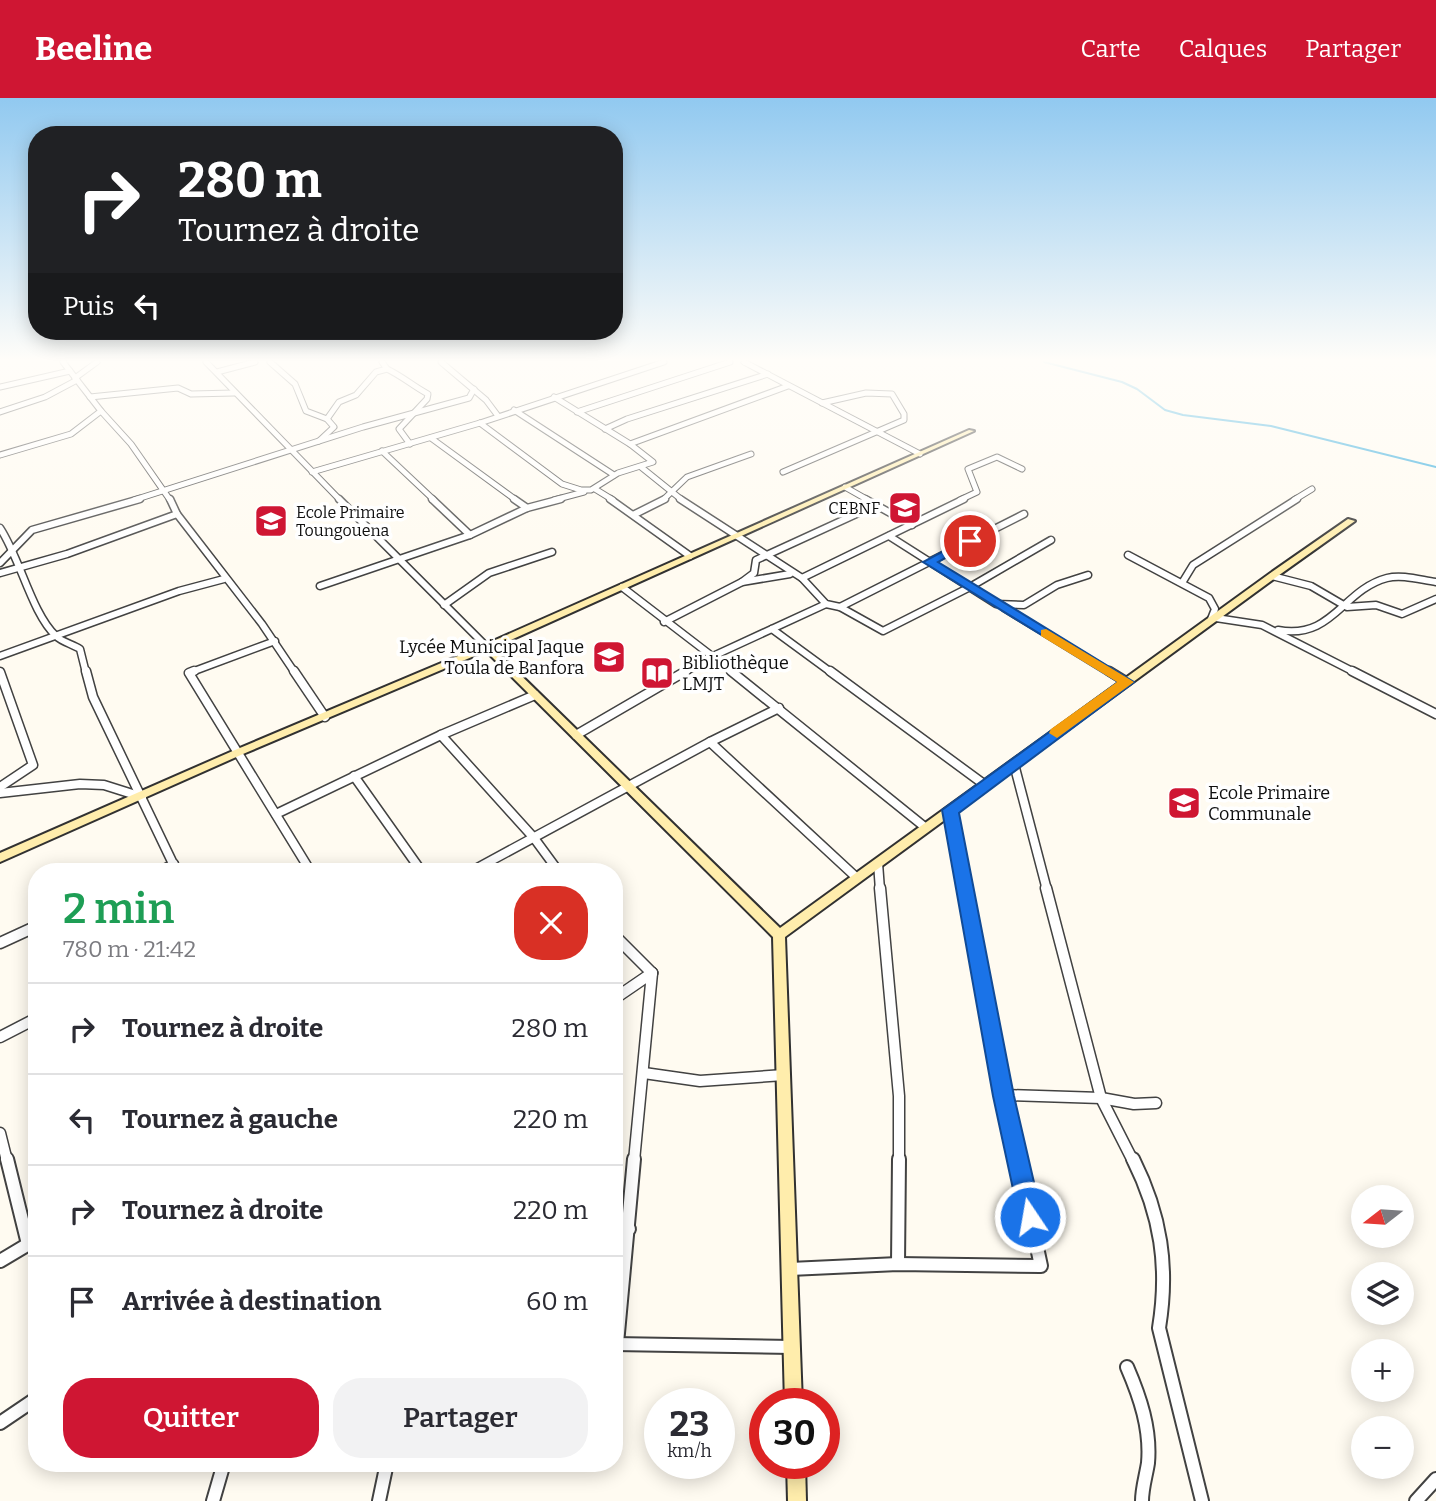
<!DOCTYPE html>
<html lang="fr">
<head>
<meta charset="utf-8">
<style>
  :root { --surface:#fff; --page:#f2f2f3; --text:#2b2b33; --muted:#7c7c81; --line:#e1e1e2; --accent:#cf1633 }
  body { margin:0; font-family:Bitter,serif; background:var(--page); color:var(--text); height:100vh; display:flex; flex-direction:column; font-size:26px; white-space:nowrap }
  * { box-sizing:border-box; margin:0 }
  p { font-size:23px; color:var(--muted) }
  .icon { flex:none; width:38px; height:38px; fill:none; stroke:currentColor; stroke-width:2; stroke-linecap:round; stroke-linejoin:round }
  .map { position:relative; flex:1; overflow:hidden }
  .side { position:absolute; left:28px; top:765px; width:595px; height:609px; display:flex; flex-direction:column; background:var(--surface); border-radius:28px; box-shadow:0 4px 18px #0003 }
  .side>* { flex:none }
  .guide { position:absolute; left:28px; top:28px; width:595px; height:214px; border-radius:28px; box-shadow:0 4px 18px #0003; background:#202124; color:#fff; overflow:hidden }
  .needle { width:46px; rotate:253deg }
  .buttons { position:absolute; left:1351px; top:1087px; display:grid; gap:14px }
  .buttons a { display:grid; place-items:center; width:63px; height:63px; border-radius:50%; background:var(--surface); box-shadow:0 4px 18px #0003; font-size:35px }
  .speed { position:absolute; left:644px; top:1290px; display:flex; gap:14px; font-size:35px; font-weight:700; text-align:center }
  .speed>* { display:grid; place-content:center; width:91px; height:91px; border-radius:50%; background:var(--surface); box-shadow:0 4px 18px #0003; line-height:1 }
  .speed small { font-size:18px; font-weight:400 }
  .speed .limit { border:10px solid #d22; background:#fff; color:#111 }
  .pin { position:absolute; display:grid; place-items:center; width:60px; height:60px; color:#fff; margin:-30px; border:4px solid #fff; border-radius:50%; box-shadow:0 2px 7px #0007 }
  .me { position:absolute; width:77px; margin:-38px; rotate:348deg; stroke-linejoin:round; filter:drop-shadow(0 0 5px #0008) }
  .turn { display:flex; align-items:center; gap:24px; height:147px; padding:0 35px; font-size:32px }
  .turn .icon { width:91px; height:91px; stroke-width:2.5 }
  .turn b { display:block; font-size:49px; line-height:60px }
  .then { display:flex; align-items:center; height:66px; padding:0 35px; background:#0003; gap:14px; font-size:26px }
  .round { display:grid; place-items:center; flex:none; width:74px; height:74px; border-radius:28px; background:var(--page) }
  .summary { display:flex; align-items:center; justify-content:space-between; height:119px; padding:0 35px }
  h1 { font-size:42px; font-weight:600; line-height:52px; color:#1e9e55 }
  .cta { display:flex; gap:14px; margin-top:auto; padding:14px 35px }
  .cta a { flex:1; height:80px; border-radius:28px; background:var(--accent); color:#fff; font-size:28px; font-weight:600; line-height:80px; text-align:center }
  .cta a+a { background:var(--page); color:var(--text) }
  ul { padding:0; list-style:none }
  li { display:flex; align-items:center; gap:21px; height:91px; padding:0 35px; border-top:2px solid var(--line) }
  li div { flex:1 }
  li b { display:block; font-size:26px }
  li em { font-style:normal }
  header { display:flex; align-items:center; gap:42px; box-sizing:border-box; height:98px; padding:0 35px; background:var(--accent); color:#fff }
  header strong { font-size:33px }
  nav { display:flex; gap:38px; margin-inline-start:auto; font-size:24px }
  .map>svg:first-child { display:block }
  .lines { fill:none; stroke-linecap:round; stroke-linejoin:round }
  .stream { stroke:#2da9dd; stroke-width:2 }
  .street-far4-casing { stroke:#424242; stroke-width:7 }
  .street-far3-casing { stroke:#424242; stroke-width:9 }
  .street-far2-casing { stroke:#424242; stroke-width:11 }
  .street-far1-casing { stroke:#424242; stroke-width:13 }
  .street-casing { stroke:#424242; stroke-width:16 }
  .secondary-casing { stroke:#313131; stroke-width:4 }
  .street-far4 { stroke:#fff; stroke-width:5 }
  .street-far3 { stroke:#fff; stroke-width:6 }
  .street-far2 { stroke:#fff; stroke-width:8 }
  .street-far1 { stroke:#fff; stroke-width:10 }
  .street { stroke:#fff; stroke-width:12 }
  .secondary { fill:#ffedac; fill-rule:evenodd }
  .route { fill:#1a73e8; stroke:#114b97; stroke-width:2 }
  .slow { fill:#f59e0b }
  .labels { text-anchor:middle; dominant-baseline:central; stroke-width:7; stroke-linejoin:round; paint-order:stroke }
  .far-poi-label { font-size:16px; fill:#0f0f0f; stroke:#fff; text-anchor:end }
  .poi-label { font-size:18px; fill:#0f0f0f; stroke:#fff; text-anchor:start }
</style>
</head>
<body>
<header>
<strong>Beeline</strong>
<nav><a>Carte</a><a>Calques</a><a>Partager</a></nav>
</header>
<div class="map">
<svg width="1436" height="1403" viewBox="0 0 1436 1403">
  <rect width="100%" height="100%" fill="#fffbf1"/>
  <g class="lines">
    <polyline class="stream" points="1044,264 1122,284 1137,291 1165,312 1183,317 1271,328 1436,369"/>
    <defs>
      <g id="street-far4">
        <polyline points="206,264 340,402"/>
        <polyline points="270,264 295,286 306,313 327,321 334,329 319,343"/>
        <polyline points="441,264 486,302 498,318"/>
        <polyline points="744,264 920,356"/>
        <path d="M387,271C402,278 413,288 428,296L427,301L399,331L410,346"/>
        <polyline points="217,274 255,264"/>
        <polyline points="75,280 97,264"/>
        <polyline points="0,289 70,273"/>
        <polyline points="90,299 178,290 191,296 234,295"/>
        <polyline points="514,312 614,377"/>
        <polyline points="101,313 131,346 170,402"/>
        <polyline points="0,314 45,299 77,282"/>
        <polyline points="577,314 730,264"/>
        <polyline points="327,321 339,304 356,297 376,274 387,271 382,264"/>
        <polyline points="480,325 562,386 581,392 591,392 618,375 653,364 630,346 554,299"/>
        <polyline points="605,331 627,321 768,276"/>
        <polyline points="431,340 516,402"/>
        <polyline points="630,346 788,288"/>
        <polyline points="382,353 434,402"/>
        <polyline points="0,357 71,336 101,313 63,264"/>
        <polyline points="641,369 682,402"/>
        <polyline points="312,374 480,325 664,264"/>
        <polyline points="783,374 904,322 904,316 892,296 866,295 822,305"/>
        <polyline points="845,389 868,402"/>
        <polyline points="595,391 613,402"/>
        <polyline points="134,402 363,329 469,300 474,291"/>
        <polyline points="554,402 584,394"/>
        <polyline points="663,402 687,379 751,356"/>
        <polyline points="960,402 977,394 968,371 997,359 1022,371"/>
        <polyline points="1294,402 1312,391"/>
      </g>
      <g id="street-far3">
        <polyline points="170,401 177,416 262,526 295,575"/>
        <polyline points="339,401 487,549"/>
        <polyline points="432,401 470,437"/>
        <polyline points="514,401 527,410"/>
        <polyline points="610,401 690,458"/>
        <polyline points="680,401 802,480 826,506 840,509 883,533 970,489 1051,442"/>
        <polyline points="865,401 912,427"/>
        <polyline points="635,416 665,401"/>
        <path d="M0,430C20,460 32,516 56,538C62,544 72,546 80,551L86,575"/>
        <polyline points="889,438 996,506 1024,507 1057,487 1088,477"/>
        <polyline points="1128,457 1209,500 1215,511 1211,521"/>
        <polyline points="0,465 32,432 140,401"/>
        <polyline points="0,475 67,456 177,416"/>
        <polyline points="1272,478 1311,488 1347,509 1376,507 1402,516 1436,501"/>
        <polyline points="802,480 964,401"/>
        <polyline points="742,484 754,475 756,462 876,407"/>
        <polyline points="1182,485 1193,467 1297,401"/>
        <polyline points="320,488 470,437 527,410 561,401"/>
        <polyline points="622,489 734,575"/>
        <polyline points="444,507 489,475 552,454"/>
        <polyline points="840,509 1024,416"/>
        <polyline points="1004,510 1112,575"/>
        <polyline points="1216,520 1262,527 1356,575"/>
        <polyline points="664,524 742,484 790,476"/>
        <polyline points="772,531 832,575"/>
        <path d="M1278,532C1333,542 1342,492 1387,480C1402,476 1421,482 1436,484"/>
        <polyline points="0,558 179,493 224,481"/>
        <polyline points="189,575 275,543"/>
        <polyline points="683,575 711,559 826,506"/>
      </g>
      <g id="street-far2">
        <polyline points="86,573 93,599 177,774"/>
        <polyline points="194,573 189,575 311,774"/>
        <polyline points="294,573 325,619"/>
        <polyline points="731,573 926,730"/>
        <polyline points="830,573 985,687"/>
        <polyline points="1109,573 1127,584"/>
        <polyline points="1352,573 1436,616"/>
        <polyline points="0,574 33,667 0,689"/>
        <polyline points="441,637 534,740 559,774"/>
        <polyline points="576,637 686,573"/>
        <polyline points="710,644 857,780"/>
        <polyline points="1014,666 1047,792"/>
        <polyline points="354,678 422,774"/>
        <polyline points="0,695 80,686 104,687 142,699"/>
        <polyline points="950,712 965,792"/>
        <polyline points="276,716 441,637 535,597"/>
        <polyline points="878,765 880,792"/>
        <polyline points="158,774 174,766"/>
        <polyline points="470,774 710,644 779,610"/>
      </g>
      <g id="street-far1">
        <polyline points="880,790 899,998 899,1063"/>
        <polyline points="965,790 1018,1063"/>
        <polyline points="1046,790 1101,1000 1133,1063"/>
        <polyline points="614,837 652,875"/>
        <polyline points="0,845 37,828"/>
        <polyline points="614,901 652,875"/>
        <polyline points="0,939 37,920"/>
        <polyline points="644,975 700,983 784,977"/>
        <polyline points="1004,997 1101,1000 1134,1006 1156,1005"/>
        <polyline points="0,1035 7,1063"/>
        <polyline points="634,1063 652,875"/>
      </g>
      <g id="street">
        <polyline points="7,1061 28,1146"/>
        <path d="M1133,1061C1161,1117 1169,1169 1159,1230L1202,1403"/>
        <polyline points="614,1129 629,1131"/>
        <polyline points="0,1163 37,1141"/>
        <polyline points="898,1166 899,1061"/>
        <polyline points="790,1171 898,1166 1041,1168 1018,1061"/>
        <polyline points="614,1246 792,1249"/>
        <polyline points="617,1246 634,1061"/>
        <path d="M1127,1269C1140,1299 1151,1331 1148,1365C1146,1378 1142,1390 1142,1403"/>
        <polyline points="0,1325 37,1300"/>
        <polyline points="213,1403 224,1365"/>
        <polyline points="379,1403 387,1365"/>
        <polyline points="1416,1403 1436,1381"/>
      </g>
      <g id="secondary">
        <polygon points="969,332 974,333 493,550 780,830 1269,476 1348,421 1355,423 1275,480 785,839 802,1306 785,1306 773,839 486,553 243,656 0,764 0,755 235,652 484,547"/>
        <polygon points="787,1365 805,1365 806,1403 788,1403"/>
      </g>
    </defs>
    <use href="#street-far4" class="street-far4-casing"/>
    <use href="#street-far3" class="street-far3-casing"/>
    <use href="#street-far2" class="street-far2-casing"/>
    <use href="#street-far1" class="street-far1-casing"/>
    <use href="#street" class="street-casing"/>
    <use href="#secondary" class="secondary-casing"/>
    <use href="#street-far4" class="street-far4"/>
    <use href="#street-far3" class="street-far3"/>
    <use href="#street-far2" class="street-far2"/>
    <use href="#street-far1" class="street-far1"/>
    <use href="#street" class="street"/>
    <use href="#secondary" class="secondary"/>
  </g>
  <linearGradient id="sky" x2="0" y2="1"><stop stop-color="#91c9f0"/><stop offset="0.57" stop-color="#fffdf9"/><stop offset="1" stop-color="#fffdf9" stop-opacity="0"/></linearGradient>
  <rect width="1436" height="460" fill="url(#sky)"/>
  <polygon class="route" points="966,441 976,443 938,464 1134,584 959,715 1014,998 1042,1119 1038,1128 1030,1131 1022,1128 1019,1119 993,998 942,712 1118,584 923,464"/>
  <polygon class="slow" points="1046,531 1134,584 1057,640 1049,635 1051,631 1117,584 1041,538 1041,532"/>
  <defs>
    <symbol id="school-square" viewBox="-11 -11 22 22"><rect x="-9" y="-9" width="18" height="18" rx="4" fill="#cf1633" stroke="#fff"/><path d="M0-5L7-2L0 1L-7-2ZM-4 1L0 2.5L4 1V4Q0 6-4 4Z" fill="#fff"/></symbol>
    <symbol id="library-square" viewBox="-11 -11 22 22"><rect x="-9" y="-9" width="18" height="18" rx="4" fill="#cf1633" stroke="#fff"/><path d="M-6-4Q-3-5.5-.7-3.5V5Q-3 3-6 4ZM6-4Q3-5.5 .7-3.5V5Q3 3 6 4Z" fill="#fff"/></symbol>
  </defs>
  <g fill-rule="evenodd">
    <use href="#school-square" x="886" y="391" width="38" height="38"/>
    <use href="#school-square" x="252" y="404" width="38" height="38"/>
    <use href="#school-square" x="590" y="540" width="38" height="38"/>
    <use href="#library-square" x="638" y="556" width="38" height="38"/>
    <use href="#school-square" x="1165" y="686" width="38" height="38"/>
  </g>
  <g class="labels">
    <g class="far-poi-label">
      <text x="880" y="410">CEBNF</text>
      <text x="296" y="414" text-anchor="start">Ecole Primaire<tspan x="296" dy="18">Toungouena</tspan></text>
    </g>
    <g class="poi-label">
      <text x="584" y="549" text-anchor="end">Lycée Municipal Jaque<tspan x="584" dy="21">Toula de Banfora</tspan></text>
      <text x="682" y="565">Bibliothèque<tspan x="682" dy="21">LMJT</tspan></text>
      <text x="1208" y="695">Ecole Primaire<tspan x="1208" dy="21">Communale</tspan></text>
    </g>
  </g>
</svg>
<div class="buttons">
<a><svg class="needle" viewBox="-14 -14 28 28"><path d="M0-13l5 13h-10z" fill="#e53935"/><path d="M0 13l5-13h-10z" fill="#7c7c81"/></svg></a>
<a><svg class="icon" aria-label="layers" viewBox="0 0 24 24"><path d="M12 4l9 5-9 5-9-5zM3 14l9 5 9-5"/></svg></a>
<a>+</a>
<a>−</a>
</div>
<div class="speed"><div>23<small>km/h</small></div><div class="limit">30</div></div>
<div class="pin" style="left:970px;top:443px;background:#d93025"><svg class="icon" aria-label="arrive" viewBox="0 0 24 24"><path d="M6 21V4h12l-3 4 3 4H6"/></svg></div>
<svg class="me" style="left:1030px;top:1119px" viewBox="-20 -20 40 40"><circle r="17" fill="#1a73e8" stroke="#fff" stroke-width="3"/><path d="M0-11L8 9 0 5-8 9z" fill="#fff"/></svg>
<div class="guide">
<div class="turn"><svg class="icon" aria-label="right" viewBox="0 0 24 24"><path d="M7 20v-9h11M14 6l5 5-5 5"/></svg><div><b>280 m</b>Tournez à droite</div></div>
<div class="then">Puis<svg class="icon" aria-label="left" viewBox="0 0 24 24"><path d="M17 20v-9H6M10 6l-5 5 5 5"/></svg></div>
</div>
<section class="side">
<div class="summary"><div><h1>2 min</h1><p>780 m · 21:42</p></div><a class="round" style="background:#d93025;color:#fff"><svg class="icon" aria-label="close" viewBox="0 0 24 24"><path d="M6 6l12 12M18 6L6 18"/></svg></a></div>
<ul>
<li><svg class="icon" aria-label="right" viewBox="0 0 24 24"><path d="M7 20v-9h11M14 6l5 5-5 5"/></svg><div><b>Tournez à droite</b></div><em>280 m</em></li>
<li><svg class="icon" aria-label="left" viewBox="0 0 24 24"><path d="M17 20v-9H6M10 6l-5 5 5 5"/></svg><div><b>Tournez à gauche</b></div><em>220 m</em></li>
<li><svg class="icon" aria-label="right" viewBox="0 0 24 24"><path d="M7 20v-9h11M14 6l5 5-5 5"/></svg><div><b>Tournez à droite</b></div><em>220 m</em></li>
<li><svg class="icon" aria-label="arrive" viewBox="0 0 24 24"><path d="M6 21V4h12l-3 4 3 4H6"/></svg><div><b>Arrivée à destination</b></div><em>60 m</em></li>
</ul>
<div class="cta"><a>Quitter</a><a>Partager</a></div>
</section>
</div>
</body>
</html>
